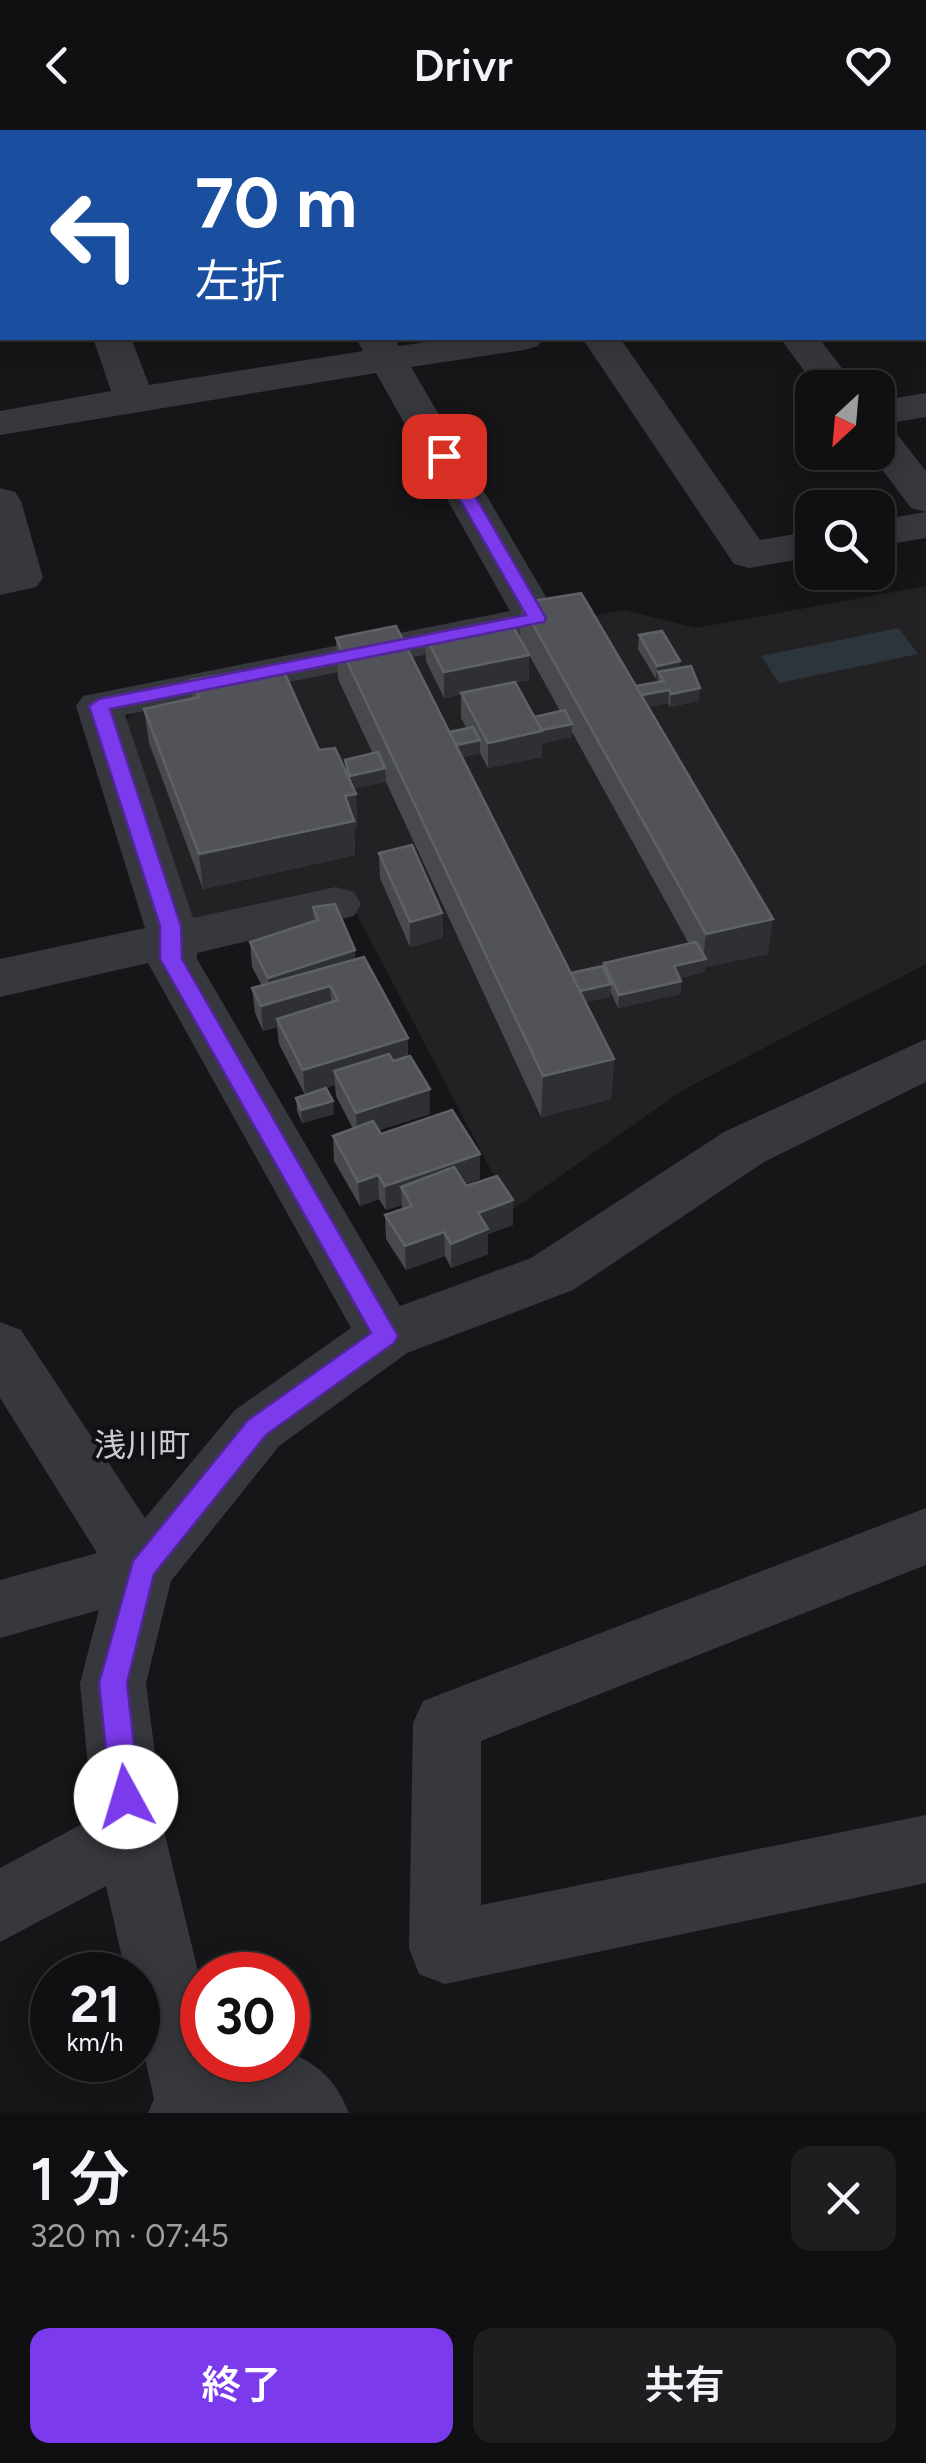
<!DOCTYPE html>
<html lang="ja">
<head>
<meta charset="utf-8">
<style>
  :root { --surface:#101012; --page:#1e1e20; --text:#f1f3f6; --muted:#9c9d9f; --line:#303032; --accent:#7c3aed }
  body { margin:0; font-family:Figtree,"Noto Sans JP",sans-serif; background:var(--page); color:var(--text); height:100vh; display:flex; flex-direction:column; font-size:38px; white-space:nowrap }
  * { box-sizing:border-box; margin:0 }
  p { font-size:32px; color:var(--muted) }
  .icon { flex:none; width:55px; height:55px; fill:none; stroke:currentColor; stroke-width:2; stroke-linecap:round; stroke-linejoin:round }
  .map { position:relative; height:1983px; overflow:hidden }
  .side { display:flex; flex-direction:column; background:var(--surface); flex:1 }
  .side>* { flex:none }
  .top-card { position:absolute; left:0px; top:0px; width:928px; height:210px; box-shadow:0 5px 25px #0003,0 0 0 2px var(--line); background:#1a4fa0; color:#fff; overflow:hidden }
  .needle { width:65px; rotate:206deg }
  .tools { position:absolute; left:795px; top:240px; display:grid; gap:20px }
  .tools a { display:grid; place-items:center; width:100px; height:100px; border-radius:20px; background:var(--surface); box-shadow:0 5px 25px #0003,0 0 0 2px var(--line); font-size:50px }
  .speed { position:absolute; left:30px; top:1822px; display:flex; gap:20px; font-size:50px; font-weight:700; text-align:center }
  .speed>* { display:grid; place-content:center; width:130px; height:130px; border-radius:50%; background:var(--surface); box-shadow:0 5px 25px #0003,0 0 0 2px var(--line); line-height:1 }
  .speed small { font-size:25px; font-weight:400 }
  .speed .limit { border:15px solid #d22; background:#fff; color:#111 }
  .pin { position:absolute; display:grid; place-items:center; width:85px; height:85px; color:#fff; margin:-42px; border-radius:20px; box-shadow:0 5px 15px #0006 }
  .me { position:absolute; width:110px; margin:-55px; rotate:354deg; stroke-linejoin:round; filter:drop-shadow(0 0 8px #0008) }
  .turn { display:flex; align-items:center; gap:35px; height:210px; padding:0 30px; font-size:45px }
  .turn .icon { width:130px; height:130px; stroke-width:2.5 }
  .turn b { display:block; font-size:70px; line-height:85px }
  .round { display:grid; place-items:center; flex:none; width:105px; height:105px; border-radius:20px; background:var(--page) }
  .overview { display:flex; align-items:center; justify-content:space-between; height:170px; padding:0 30px }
  h1 { font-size:60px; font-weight:600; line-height:75px }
  .action { display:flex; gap:20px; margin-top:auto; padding:20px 30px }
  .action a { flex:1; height:115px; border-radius:20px; background:var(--accent); color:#fff; font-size:40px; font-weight:600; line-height:115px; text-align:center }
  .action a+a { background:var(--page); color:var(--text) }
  header { display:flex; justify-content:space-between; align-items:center; height:130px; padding:0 30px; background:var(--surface); font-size:45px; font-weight:600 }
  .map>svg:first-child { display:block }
  .built { fill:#222225 }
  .water { fill:#2c353c }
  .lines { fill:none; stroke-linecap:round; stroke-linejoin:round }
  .minor { fill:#37383d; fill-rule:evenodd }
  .wall { fill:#47494d; fill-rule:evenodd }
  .shaded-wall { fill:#2f3033 }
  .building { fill:#525359; stroke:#5f6168; stroke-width:2.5 }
  .route { fill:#7c3aed; stroke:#51269a; stroke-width:2.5 }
  .labels { text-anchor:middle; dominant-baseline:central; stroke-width:8; stroke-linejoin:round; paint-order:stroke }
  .neighbourhood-label { font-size:32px; fill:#c9ccd4; stroke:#111113 }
</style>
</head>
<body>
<header><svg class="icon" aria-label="back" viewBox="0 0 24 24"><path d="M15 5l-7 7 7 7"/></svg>Drivr<svg class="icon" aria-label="heart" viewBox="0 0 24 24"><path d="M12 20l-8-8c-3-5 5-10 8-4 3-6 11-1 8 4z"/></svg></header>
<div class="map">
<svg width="926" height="1983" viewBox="0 0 926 1983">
  <rect width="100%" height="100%" fill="#161618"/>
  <polygon class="built" points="926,456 926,834 683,960 512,1080 344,760 187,793 118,595 150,571 624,480 696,498"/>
  <polygon class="water" points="899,498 918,524 779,553 761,526"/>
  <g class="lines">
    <g class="minor">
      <polygon points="242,0 277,0 278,2 244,2"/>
      <polygon points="363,0 397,0 398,2 364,2"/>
      <polygon points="472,0 507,0 508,2 474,2"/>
      <polygon points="583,0 618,0 619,2 585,2"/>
      <polygon points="685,0 720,0 721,2 687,2"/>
      <rect x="925" y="81" width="1" height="22"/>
      <polygon points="925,188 926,211 912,208 925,208"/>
      <path d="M93,208H131L149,255L363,221L356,208H394L399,216L453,208H543L538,216L524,220L411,237L559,489L553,499L125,585L193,788L336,757L354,762L361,774L354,786L197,823V829L400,1176L531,1128L724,1002L926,909V952L764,1032L573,1160L407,1223L279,1316L171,1451L146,1553L165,1705L202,1858V1930H288L289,1922C321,1936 336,1951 349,1983H148L154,1969L138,1896V1845H126L106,1756L0,1812V1738L93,1688L80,1553L99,1480L0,1508V1450L97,1423L0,1268V1192L21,1200L145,1388L235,1280L351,1198L148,833L0,867V829L145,798L76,576L83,566L510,481L376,243L0,305V281L111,261Z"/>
      <polygon points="582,208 620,208 760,410 812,401 812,427 749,438 734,434"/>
      <polygon points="780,208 819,208 857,258 817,258"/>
      <polygon points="926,263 926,287 878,295 892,298 926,341 926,382 911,378 869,322 878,322 878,271"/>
      <polygon points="0,358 15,362 21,371 43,448 36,457 0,465"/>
      <polygon points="926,382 926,408 878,416 878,390"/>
      <polygon points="926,1378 926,1435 481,1611 481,1775 926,1685 926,1753 445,1854 419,1844 409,1818 413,1593 423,1571"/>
    </g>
  </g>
  <g class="wall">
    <path d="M521,473L636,556L657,552L658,548L656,549L638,519L639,505L680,538L700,558L698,571L670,577L668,573L648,577L768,824L705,837L704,842L680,848L681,851L680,864L618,878L610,861V867L586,872L614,929L611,969L541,987L386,652L353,658L356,664L357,699H354L355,725L203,759L149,613L144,579L193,569L191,550L319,620L346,642L345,630L373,624L338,549L336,508L450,602L467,599L461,588V564L444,568L426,531L425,506L529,525V550L516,552L534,587L560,581L520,508ZM572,602L689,814L604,833V838L571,843L462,627L480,623L488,638L542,627V613L572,607Z"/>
    <polygon points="379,723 442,783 443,808 410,817 380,748"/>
    <polygon points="313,777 356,829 408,926 430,984 379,1000 381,1004 480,1049 465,1054 513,1095 488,1104 488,1124 451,1138 445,1126 406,1140 386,1109 385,1085 402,1079 402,1075 386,1080 379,1069 360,1076 334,1031 333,1006 353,999 336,966 335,955 311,963 334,984 302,993 297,981 296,968 305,965 279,914 277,897 263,901 255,883 252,858 262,856 252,837 250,812 314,792"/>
  </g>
  <g class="shaded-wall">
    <polygon points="529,525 529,550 444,568 444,542"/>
    <polygon points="680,531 679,544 658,542 658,548 656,549 657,536"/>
    <polygon points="700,558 698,571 670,577 671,564"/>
    <polygon points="669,560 668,573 633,580 634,567"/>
    <polygon points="572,594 572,607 542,613 542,627 488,638 488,613"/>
    <polygon points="480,610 480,623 445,630 445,617"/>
    <polygon points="385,638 386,652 351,659 350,646"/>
    <polygon points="356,664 357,699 354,699 355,725 203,759 199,724 345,666"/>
    <polygon points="442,783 443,808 410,817 410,792"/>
    <polygon points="773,789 768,824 705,837 704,842 673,850 674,836 703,829 706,804"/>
    <polygon points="355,820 356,845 271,873 268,848"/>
    <polygon points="681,851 680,864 618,878 619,865"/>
    <polygon points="611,854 610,867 570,876 571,863"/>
    <polygon points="330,856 332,881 277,889 277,897 263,901 261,876"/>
    <polygon points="408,908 408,933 334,941 335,955 305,965 303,940"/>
    <polygon points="614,929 611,969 541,987 543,946"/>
    <polygon points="430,959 430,984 357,1007 356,983"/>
    <polygon points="333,971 334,984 302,993 301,980"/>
    <polygon points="480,1024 480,1049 410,1072 401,1057 402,1075 386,1080 385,1056"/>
    <polygon points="378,1045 379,1069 360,1076 358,1052"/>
    <polygon points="513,1070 513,1095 488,1104 488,1124 451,1138 451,1114 478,1083"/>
    <polygon points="444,1102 445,1126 406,1140 405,1116"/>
  </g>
  <g class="building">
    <polygon points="581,463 773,789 706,804 521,473"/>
    <polygon points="509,489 529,525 444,542 425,506"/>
    <polygon points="396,496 614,929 543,946 336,508"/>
    <polygon points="662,501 680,531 657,536 639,505"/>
    <polygon points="281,535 319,620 335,618 356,664 345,666 354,691 199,724 144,579 199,567 191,550"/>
    <polygon points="691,536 700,558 671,564 669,560 641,565 636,556 664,551 658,542"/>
    <polygon points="515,552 542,601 488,613 461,563"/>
    <polygon points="565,580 572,594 542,600 534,587"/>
    <polygon points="473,597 480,610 456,615 450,602"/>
    <polygon points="378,622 385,638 350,646 345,630"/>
    <polygon points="412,715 442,783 410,792 379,723"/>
    <polygon points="335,774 355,820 268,848 250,812 318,790 313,777"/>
    <polygon points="696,812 706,829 674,836 681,851 619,865 604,833"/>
    <polygon points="364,827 408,908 303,940 277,889 338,870 330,856 261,876 252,858"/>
    <polygon points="603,836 611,854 580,861 571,843"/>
    <polygon points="389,924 393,931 410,926 430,959 356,983 334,941"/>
    <polygon points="326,958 333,971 301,980 296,968"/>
    <polygon points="452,980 480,1024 385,1056 378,1045 358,1052 333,1006 373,991 381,1004"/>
    <polygon points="454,1037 466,1056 497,1046 513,1070 478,1083 488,1099 451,1114 444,1102 405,1116 385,1085 412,1076 401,1057"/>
  </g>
  <polygon class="route" points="444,320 452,326 546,488 544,492 110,579 181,796 182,829 398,1206 394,1213 266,1305 154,1444 127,1553 140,1667 136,1677 126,1681 115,1677 111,1667 99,1553 133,1431 248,1290 371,1203 160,829 160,796 89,576 99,569 526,485 435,326"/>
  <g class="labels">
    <g class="neighbourhood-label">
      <text x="142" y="1315">浅川町</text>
    </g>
  </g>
</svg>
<div class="tools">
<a><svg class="needle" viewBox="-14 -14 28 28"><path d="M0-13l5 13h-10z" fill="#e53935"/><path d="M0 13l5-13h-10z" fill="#9c9d9f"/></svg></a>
<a><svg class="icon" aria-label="search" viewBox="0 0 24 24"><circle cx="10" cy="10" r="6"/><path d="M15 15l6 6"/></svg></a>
</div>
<div class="speed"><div>21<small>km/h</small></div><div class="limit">30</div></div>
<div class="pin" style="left:444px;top:326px;background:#d93025"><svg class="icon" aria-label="arrive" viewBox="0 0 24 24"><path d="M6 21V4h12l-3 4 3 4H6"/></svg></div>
<svg class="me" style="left:126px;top:1667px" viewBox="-20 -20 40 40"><circle r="19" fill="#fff"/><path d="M0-13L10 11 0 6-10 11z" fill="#7c3aed"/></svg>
<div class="top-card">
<div class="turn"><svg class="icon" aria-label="left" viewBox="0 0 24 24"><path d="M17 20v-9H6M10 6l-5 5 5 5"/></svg><div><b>70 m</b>左折</div></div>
</div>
</div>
<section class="side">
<div class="overview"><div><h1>1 分</h1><p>320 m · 07:45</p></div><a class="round"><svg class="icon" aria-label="close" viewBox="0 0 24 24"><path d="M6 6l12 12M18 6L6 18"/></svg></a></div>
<div class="action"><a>終了</a><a>共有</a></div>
</section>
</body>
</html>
